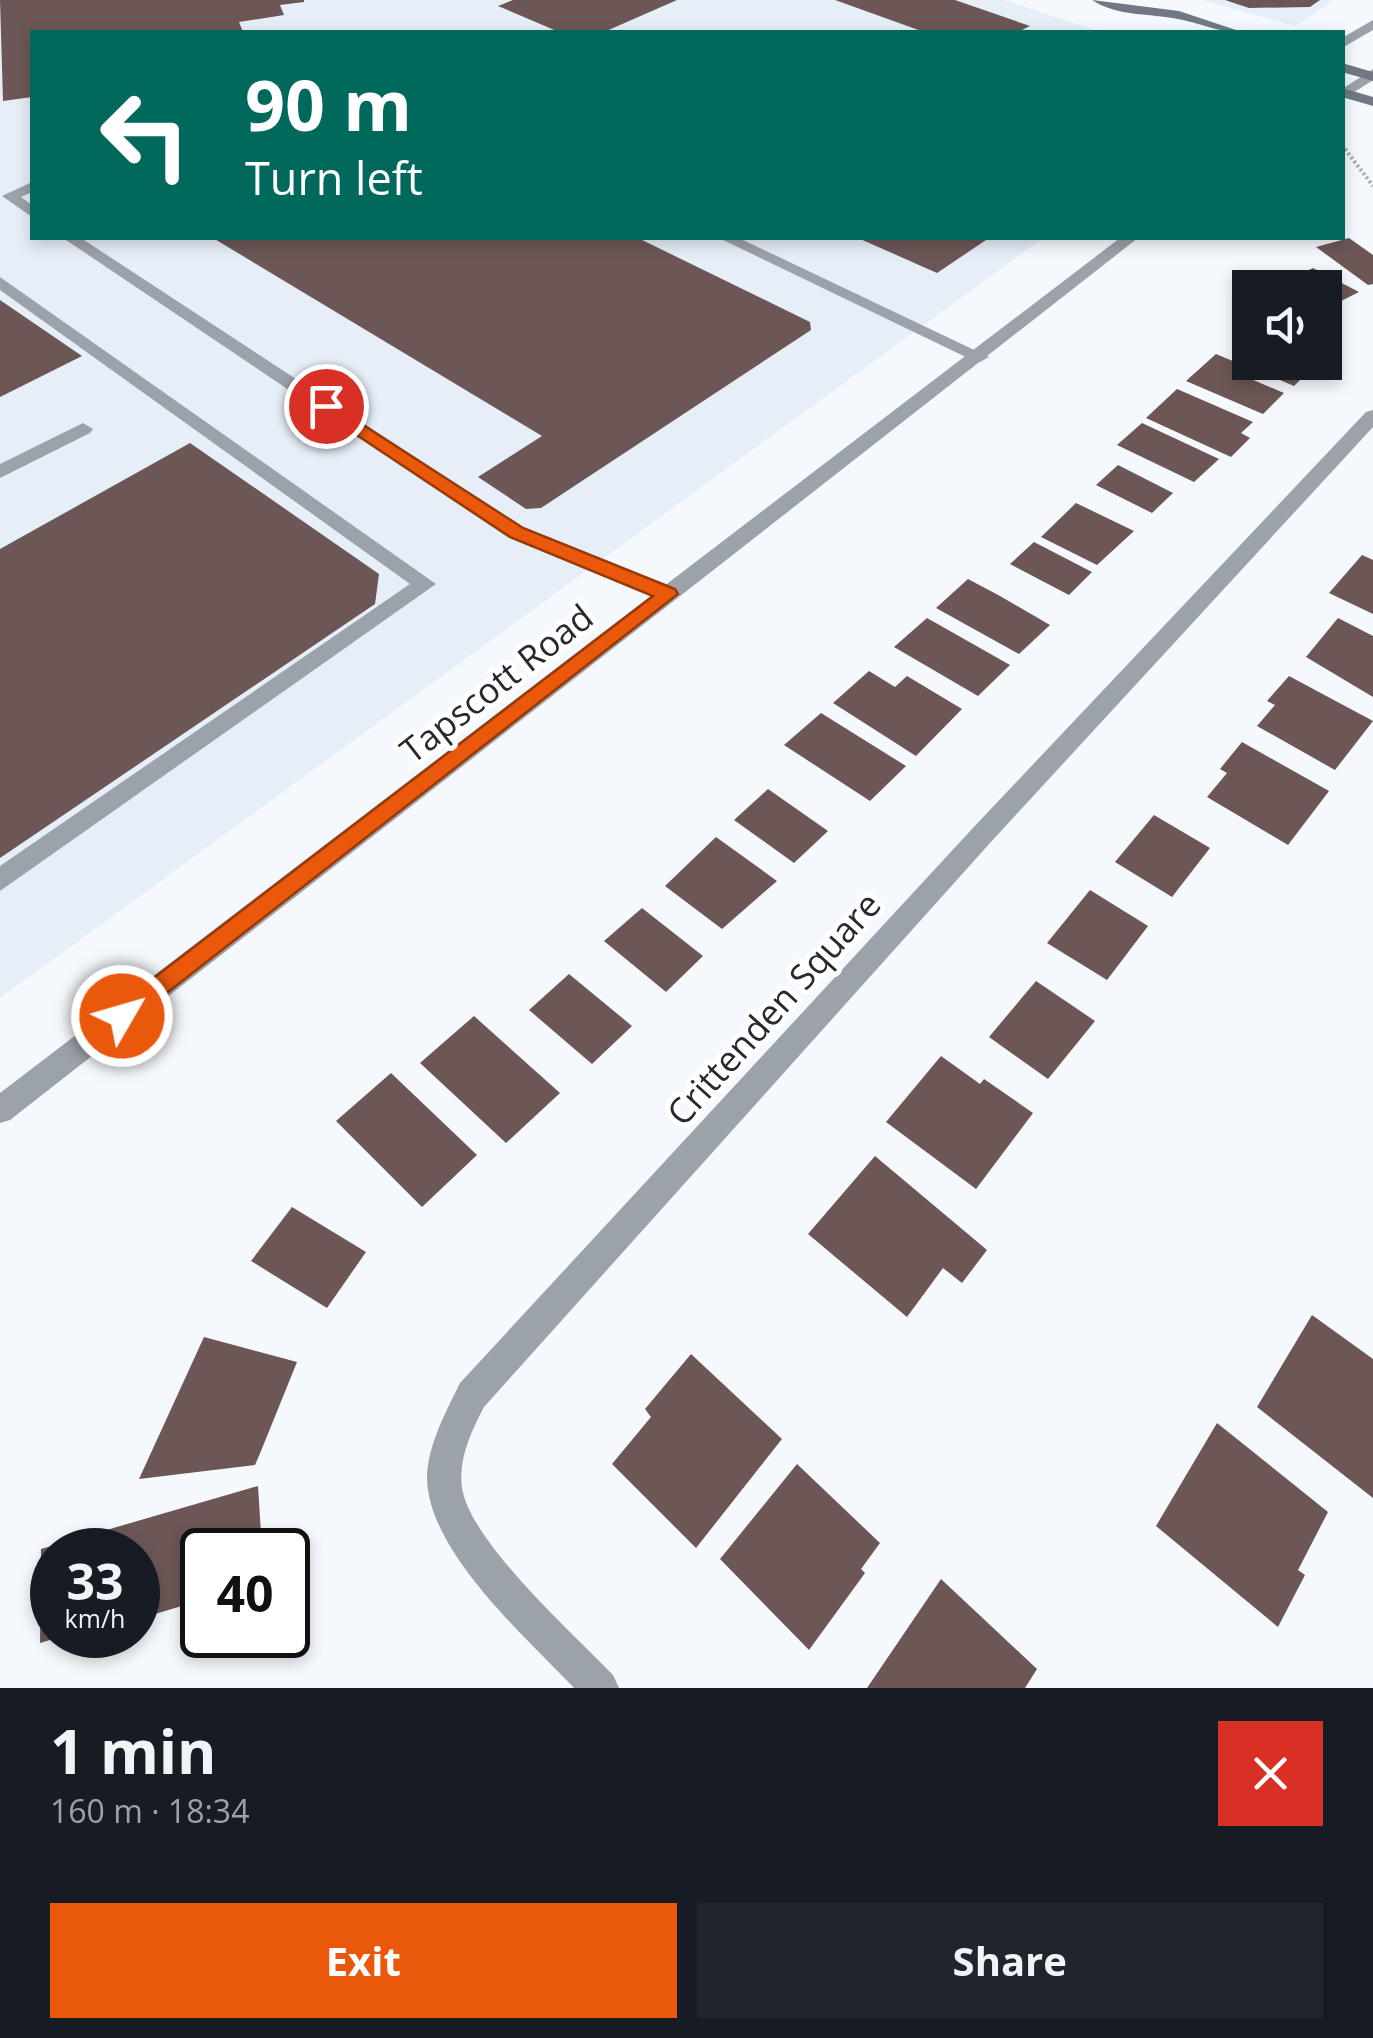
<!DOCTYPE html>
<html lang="en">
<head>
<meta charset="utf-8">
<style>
  :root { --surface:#171b24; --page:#20242c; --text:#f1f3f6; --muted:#9ea1a6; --accent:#ea580c }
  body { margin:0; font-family:"Open Sans",sans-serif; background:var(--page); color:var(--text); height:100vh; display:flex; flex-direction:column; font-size:38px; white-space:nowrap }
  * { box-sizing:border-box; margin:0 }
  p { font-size:32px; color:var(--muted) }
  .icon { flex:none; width:55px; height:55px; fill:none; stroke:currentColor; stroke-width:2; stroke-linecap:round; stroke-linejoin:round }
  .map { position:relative; height:1688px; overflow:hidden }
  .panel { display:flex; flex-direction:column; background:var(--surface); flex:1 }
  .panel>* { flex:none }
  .hud { position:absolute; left:30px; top:30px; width:1315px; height:210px; border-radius:0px; box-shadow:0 5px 15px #0003; background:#00695c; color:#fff; overflow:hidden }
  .tools { position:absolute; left:1232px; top:270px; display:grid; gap:20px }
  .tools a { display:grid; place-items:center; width:110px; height:110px; border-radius:0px; background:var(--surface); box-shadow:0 5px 15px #0003; font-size:50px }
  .speed { position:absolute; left:30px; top:1528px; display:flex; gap:20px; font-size:50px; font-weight:700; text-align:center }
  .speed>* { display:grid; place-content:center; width:130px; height:130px; border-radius:50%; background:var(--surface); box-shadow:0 5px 15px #0003; line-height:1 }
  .speed small { font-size:25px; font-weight:400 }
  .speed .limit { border:5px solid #111; border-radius:15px; background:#fff; color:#111 }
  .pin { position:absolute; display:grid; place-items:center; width:85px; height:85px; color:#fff; margin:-42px; border:5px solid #fff; border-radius:50%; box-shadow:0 2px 10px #0007 }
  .me { position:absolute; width:110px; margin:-55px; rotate:52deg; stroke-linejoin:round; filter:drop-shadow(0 0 8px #0008) }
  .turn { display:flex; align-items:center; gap:35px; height:210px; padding:0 50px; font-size:45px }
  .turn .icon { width:130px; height:130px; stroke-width:2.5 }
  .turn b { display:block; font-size:70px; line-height:85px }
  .round { display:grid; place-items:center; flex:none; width:105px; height:105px; border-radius:0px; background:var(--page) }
  .overview { display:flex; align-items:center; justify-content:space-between; height:170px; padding:0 50px }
  h1 { font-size:60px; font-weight:700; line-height:75px }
  .cta { display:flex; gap:20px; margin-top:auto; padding:20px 50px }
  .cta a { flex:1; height:115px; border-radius:0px; background:var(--accent); color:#fff; font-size:40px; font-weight:700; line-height:115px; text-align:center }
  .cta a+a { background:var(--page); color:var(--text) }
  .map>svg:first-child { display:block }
  .built { fill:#e6eef8 }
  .building { fill:#6c5756 }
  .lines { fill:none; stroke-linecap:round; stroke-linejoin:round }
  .path { stroke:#aaadb3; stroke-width:4; stroke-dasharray:2.5 2.5; stroke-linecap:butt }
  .service { fill:#9ca2a9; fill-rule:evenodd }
  .minor { fill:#9ca2a9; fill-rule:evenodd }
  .tertiary { fill:#9ca2a9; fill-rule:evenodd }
  .secondary { fill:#707983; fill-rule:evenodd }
  .route { fill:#ea580c; stroke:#983908; stroke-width:2.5 }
  .labels { text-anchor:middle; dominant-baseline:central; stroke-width:10; stroke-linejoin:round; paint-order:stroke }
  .street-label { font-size:35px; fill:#252a31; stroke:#fff }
</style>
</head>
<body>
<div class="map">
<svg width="1373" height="1688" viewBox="0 0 1373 1688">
  <rect width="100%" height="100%" fill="#f5f8fc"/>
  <g class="built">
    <polygon points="0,0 1004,0 1101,32 32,32 32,238 1043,238 0,998"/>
    <polygon points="1202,0 1334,0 1295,26"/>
  </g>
  <g class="building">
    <polygon points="0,0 304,0 304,2 280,5 284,15 239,22 243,32 32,32 32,97 3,101"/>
    <polygon points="513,0 677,0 604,32 559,32 498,6"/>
    <polygon points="835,0 955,0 1030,26 1018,32 924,32"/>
    <polygon points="1225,0 1320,0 1310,7 1249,8"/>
    <polygon points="213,238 638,238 810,322 811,330 541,508 526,509 478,477 542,436"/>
    <polygon points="858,238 989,238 937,273"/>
    <polygon points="1349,238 1373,255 1373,284 1368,285 1316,247"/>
    <polygon points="1313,268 1359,292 1337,303 1325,297 1325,288 1307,288 1291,279"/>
    <polygon points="0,300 82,356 0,397"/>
    <polygon points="1216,354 1259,372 1251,379 1284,393 1263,414 1186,381"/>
    <polygon points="1251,362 1309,362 1298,373 1304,376 1294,386 1247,366"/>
    <polygon points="1177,389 1253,422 1241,433 1250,438 1231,457 1146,418"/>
    <polygon points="1142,423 1219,459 1194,482 1117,445"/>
    <polygon points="190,443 379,574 375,604 0,858 0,549"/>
    <polygon points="1118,465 1173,493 1152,513 1096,485"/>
    <polygon points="1076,503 1134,531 1097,565 1041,537"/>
    <polygon points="1034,542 1092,572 1069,595 1010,564"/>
    <polygon points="1362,555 1373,560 1373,614 1329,593"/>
    <polygon points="968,579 1000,596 1050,625 1019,654 936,608"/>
    <polygon points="927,618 1010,665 978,696 894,647"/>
    <polygon points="1338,618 1373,636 1373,697 1306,657"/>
    <polygon points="869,671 895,687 907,676 962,709 916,756 833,703"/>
    <polygon points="1289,676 1373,721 1335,770 1257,726 1275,705 1267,701"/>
    <polygon points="821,713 906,766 870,801 784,745"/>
    <polygon points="1242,742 1329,791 1288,845 1207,797 1227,773 1220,769"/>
    <polygon points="768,789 828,831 794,863 734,820"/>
    <polygon points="1154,815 1210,848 1172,897 1115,862"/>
    <polygon points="716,837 777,881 722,929 665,886"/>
    <polygon points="1090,890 1148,926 1107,980 1047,943"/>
    <polygon points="642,908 703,956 666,992 604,941"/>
    <polygon points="569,974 632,1026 592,1064 529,1010"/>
    <polygon points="1036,981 1095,1021 1048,1079 989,1037"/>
    <polygon points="474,1016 560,1093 506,1143 420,1063"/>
    <polygon points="941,1056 980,1084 984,1079 1033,1113 976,1189 886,1122"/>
    <polygon points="391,1073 477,1155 422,1207 336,1121"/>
    <polygon points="875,1156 987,1250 962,1283 943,1268 907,1317 808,1234"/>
    <polygon points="292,1207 366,1252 327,1308 251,1261"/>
    <polygon points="1312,1315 1373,1359 1373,1498 1257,1407"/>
    <polygon points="204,1337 297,1362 261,1451 255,1465 139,1479"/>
    <polygon points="691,1354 782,1439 696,1548 612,1464 651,1417 645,1409"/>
    <polygon points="1217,1423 1328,1512 1298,1570 1305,1575 1278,1627 1156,1526"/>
    <polygon points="797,1464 880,1543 861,1569 865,1573 809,1650 720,1559"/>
    <polygon points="258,1486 262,1550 202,1550 202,1600 138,1619 138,1550 52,1550 52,1635 63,1636 40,1643 41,1549"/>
    <polygon points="941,1579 1037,1669 1025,1688 867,1688"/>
  </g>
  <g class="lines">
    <polyline class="path" points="1342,145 1373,186"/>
    <g class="service">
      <polygon points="32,182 32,192 21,197 32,205 32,217 2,196"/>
      <polygon points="63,238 81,238 523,528 676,589 679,594 676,599 660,599 509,538"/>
      <polygon points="719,238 739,238 989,357 980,362 974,361"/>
      <polygon points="0,277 436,584 0,891 0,866 410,584 0,290"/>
      <polygon points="83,423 93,429 90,433 0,478 0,464"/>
    </g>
    <path class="minor" d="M1373,410V427L990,843L484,1407C471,1432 458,1459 462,1488C471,1543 574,1634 613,1675L619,1688H574C527,1638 427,1551 427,1477C428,1444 446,1412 460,1383L972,829L1366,412Z"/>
    <g class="tertiary">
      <polygon points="1373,20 1373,30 1342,48 1342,38"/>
      <polygon points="1373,69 1373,80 1342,100 1342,89"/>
      <polygon points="1120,238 1138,238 10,1120 0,1123 0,1093"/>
    </g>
    <g class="secondary">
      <path d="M1092,0L1179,11L1242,32C1219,33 1201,23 1178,19C1149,13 1118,17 1092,0Z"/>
      <polygon points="1342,63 1373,72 1373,81 1342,72"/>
      <polygon points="1342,88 1373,97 1373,106 1342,97"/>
    </g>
  </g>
  <polygon class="route" points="326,401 523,528 675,589 678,594 122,1028 113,1024 109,1016 113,1009 653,596 510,537 319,410 317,406"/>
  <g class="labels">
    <g class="street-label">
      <text transform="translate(496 683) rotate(-38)">Tapscott Road</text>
      <text transform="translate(773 1008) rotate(-48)">Crittenden Square</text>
    </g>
  </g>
</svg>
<div class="tools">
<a><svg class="icon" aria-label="sound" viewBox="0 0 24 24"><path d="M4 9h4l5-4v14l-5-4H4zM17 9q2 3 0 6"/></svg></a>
</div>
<div class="speed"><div>33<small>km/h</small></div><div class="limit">40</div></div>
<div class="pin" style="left:326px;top:406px;background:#d93025"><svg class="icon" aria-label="arrive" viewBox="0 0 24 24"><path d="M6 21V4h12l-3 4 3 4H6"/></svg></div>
<svg class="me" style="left:122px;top:1016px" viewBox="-20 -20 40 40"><circle r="17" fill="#ea580c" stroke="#fff" stroke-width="3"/><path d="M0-11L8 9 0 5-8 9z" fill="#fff"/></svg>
<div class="hud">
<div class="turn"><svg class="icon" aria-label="left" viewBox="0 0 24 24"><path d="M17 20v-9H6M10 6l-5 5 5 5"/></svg><div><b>90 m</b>Turn left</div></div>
</div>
</div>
<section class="panel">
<div class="overview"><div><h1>1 min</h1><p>160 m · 18:34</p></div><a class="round" style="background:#d93025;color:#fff"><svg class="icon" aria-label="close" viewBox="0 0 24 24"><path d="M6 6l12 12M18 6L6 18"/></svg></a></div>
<div class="cta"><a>Exit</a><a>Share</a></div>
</section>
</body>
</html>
